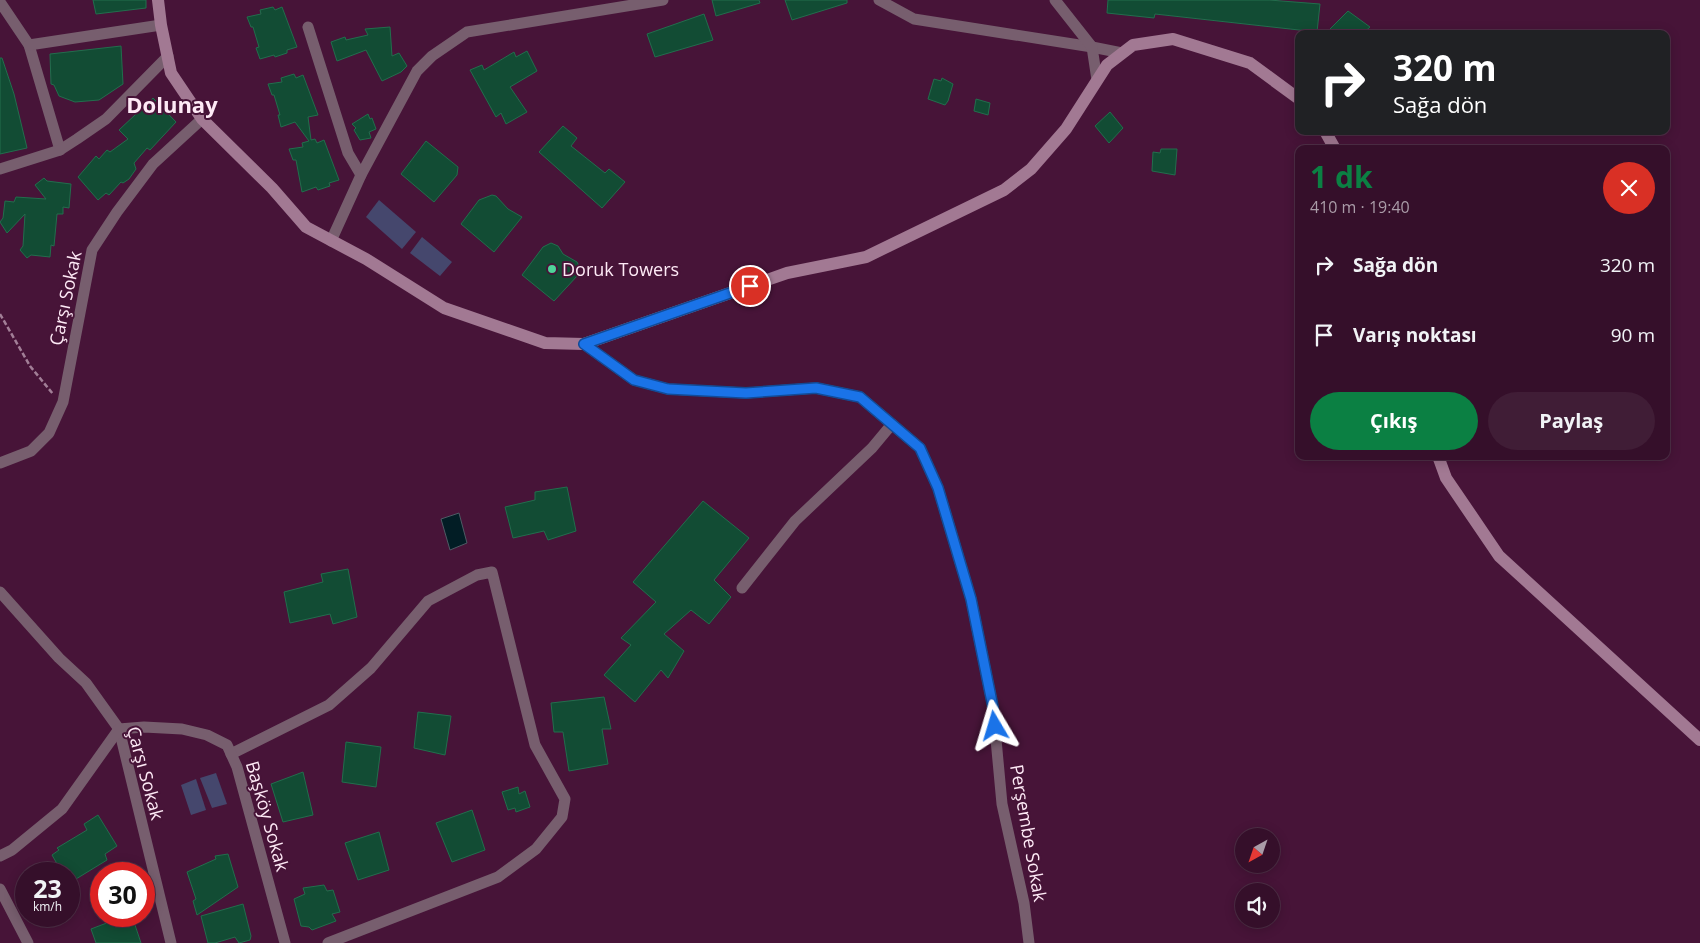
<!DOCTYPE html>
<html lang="tr">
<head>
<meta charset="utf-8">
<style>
  :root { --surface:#350f2a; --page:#401d36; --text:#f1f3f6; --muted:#aa9ca8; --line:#4f2f47; --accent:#0b8043 }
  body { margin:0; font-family:"Open Sans",sans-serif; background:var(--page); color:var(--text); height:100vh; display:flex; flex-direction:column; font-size:19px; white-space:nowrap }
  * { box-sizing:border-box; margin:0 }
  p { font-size:16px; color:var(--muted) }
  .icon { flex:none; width:28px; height:28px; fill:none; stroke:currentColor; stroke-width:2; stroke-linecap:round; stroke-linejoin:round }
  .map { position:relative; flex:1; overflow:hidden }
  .drawer { position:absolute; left:1295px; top:145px; width:375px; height:315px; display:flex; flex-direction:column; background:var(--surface); border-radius:10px; box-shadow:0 2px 12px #0003,0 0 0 1px var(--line) }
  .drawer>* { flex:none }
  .top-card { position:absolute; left:1295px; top:30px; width:375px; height:105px; border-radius:10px; box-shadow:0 2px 12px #0003,0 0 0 1px var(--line); background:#202124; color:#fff; overflow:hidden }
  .needle { width:32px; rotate:220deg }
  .buttons { position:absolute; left:1235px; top:828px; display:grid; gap:10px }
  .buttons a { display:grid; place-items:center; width:45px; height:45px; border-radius:50%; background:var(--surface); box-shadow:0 2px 12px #0003,0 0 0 1px var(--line); font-size:25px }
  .speed { position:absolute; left:15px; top:862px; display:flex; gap:10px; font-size:25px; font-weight:700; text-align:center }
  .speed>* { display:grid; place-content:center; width:65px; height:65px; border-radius:50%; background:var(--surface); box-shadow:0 2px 12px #0003,0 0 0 1px var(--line); line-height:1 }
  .speed small { font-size:12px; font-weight:400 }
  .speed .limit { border:8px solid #d22; background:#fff; color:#111 }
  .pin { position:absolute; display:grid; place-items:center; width:42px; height:42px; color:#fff; margin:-21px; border:2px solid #fff; border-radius:50%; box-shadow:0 1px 5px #0007 }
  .me { position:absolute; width:55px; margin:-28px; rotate:353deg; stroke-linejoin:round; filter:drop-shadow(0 0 4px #0008) }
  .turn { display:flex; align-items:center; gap:18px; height:105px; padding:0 15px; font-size:22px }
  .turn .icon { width:65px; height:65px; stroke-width:2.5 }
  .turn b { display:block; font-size:35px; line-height:42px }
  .round { display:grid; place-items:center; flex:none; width:52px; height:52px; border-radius:26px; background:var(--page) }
  .head { display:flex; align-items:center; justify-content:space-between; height:85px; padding:0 15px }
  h1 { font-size:30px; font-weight:700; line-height:38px; color:var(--accent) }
  .cta { display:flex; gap:10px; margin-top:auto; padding:10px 15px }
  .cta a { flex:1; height:58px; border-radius:30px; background:var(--accent); color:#fff; font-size:20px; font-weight:700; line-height:58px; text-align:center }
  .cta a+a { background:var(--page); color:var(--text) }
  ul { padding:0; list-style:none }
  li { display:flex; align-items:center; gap:15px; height:70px; padding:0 15px }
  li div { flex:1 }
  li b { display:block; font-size:19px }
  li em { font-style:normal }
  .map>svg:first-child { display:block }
  .green { fill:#45476d }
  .water { fill:#021d25; stroke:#4e5a64 }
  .building { fill:#124c34; stroke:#226e4d }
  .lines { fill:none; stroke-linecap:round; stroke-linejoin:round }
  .path { stroke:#a27f97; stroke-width:2.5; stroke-dasharray:5 2.5; stroke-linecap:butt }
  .street { stroke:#775e6e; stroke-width:11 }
  .secondary { stroke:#a27993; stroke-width:12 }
  .route-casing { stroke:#114b97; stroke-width:12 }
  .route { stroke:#1a73e8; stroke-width:9 }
  .poi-dot { fill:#4fd399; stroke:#471438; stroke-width:2 }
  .labels { text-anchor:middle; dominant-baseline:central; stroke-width:4; stroke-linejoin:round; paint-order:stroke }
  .poi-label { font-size:18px; fill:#feeaf6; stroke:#471438; text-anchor:start }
  .street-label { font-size:18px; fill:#feeaf6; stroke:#471438 }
  .district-label { font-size:22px; font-weight:bold; fill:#feeaf6; stroke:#471438 }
</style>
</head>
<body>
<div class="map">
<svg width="1700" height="943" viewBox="0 0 1700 943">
  <rect width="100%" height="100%" fill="#471438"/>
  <g class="green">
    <polygon points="379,200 416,232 402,249 366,217"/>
    <polygon points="422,237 452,262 440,276 410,253"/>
    <polygon points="216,773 227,804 212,808 200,778"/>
    <polygon points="196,779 206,810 191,815 181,785"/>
  </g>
  <polygon class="water" points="459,513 467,543 450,550 441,519"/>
  <g class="building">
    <polygon points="93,0 146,0 146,8 96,14"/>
    <polygon points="712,0 759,0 760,3 716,16"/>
    <polygon points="785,0 847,0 847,3 792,20"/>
    <polygon points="1108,0 1269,0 1320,4 1317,32 1155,14 1154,18 1107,13"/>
    <polygon points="273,7 275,10 282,7 297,47 287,50 287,53 275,57 274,55 260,59 256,48 259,47 253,27 251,27 247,17 261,14 260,10"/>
    <polygon points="1348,11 1370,27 1362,34 1325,34"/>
    <polygon points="704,14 713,40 655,57 647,34"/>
    <polygon points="390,27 392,56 399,53 407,66 401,72 382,81 366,50 337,61 331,42 345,37 346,40 368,35 365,29"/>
    <polygon points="121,46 123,84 99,100 75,102 59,96 54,85 51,84 50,54"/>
    <polygon points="527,51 537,71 510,87 527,112 506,124 501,113 496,117 470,70 482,65 484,70 514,52 516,57"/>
    <polygon points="0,58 2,58 14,94 27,148 0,154"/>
    <polygon points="294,74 296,78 303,75 318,115 308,117 311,140 315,139 317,143 324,140 339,180 329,183 330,186 318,190 316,187 302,192 296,160 293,160 289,149 303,147 302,143 309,141 295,122 281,127 278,115 280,115 274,95 272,95 268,84 282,82 281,78"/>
    <polygon points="942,78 953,84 948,101 945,105 928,99 934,79 941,81"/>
    <polygon points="153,98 176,122 150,150 147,148 134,163 136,169 129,179 123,183 121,182 109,195 106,193 98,200 78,177 96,156 99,159 107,150 110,152 128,139 119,130"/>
    <polygon points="976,99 990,103 988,115 974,111"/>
    <polygon points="1110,112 1123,128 1109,143 1095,126"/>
    <polygon points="368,114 370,119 372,118 376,129 369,132 371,138 360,140 354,130 356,128 352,124"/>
    <polygon points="563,126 577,138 571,146 605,173 609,169 625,182 602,208 539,152"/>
    <polygon points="426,141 458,167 457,175 434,202 401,174"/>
    <polygon points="1161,149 1177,149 1175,175 1152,171 1153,152 1160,153"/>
    <polygon points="44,178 47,181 71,184 69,208 63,207 63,214 57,214 54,246 51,245 50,257 31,255 27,258 20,250 23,246 25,214 7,233 0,222 3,218 5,201 14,202 16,197 46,199 35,185"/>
    <polygon points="492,195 496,196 508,209 522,217 494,252 461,224 479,200"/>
    <polygon points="551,243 558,246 563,254 577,262 579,266 576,273 578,275 554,301 522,275 543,247"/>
    <polygon points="567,487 576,531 548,540 544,531 513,538 505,507 535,500 535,492"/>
    <polygon points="703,501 749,538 714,580 731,597 709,624 691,610 664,634 684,651 668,678 661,670 635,702 604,675 631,645 621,638 656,602 633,582"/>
    <polygon points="348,569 357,617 333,624 330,614 290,623 284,592 323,582 321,574"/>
    <polygon points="604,697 611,729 602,729 608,764 569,771 563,732 554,732 551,703"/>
    <polygon points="418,712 451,716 445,755 414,748"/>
    <polygon points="346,742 381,747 376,787 342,782"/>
    <polygon points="303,772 313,815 283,822 271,784"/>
    <polygon points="518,787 519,794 525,791 530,807 516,812 515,808 508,810 502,792"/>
    <polygon points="472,810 485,850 452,862 436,823"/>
    <polygon points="98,815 117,846 105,854 107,860 76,879 69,880 69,874 65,874 63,869 60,869 52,855 59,850 57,848 87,830 84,824"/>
    <polygon points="379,832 389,870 358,880 345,843"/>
    <polygon points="228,854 238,887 197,915 193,901 196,899 187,872 216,859 215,856"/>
    <polygon points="324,885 327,891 333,890 340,912 332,914 336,921 312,930 309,927 301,926 294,899 305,894 303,888"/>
    <polygon points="243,904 251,936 250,940 239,943 235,937 215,943 208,943 201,916"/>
    <polygon points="125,916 132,916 141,943 96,943 91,929"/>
  </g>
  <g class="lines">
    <polyline class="path" points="0,314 30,366 53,394"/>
    <g class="street">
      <polyline points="879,0 914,19 1092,47 1122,53"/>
      <polyline points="1055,0 1092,47 1097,80"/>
      <polyline points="0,2 29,45 60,150"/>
      <polyline points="308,27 348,153 361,175"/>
      <polyline points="29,45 161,25"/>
      <polyline points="0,169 60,150 77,139 106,119 168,56"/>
      <polyline points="331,241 361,175 417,71 432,56 467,32 663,0"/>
      <polyline points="584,344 634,380 668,389 746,393 816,388 860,397 920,448 938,488 971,599 993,707 1002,804 1024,903 1029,943"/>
      <polyline points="0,463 31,451 49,433 63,402 92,250 117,212 153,164 202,119"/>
      <polyline points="742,588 795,521 872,448 892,424"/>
      <polyline points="0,592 59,658 86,683 119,729 171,943"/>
      <polyline points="231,754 329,705 371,668 428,601 477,575 492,572 535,745 565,799 562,817 536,849 498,877 328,943"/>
      <polyline points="0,856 12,850 62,809 119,729 144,727 182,729 207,735 227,745 237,767 285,943"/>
      <polyline points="0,889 28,943"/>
    </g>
    <g class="secondary">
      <polyline points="158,0 161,25 171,73 202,119 272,188 306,227 366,259 444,308 545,343 584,344 787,273 866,257 1004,190 1031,169 1066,129 1107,65 1133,45 1173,39 1250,63 1299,99"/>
      <polyline points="1325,131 1335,149"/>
      <polyline points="1438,456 1446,478 1499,556 1700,740"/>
    </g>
  </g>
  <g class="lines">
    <defs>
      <polyline id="route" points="750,286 584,344 634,380 668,389 746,393 816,388 860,397 920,448 938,488 971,599 993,707 995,726"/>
    </defs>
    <use href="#route" class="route-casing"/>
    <use href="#route" class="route"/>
  </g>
  <circle class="poi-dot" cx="552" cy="269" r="5"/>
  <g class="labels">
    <g class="poi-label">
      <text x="562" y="269">Doruk Towers</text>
    </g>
    <g class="street-label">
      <text transform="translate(65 298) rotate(-78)">Çarşı Sokak</text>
      <text transform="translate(146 773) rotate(75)">Çarşı Sokak</text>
      <text transform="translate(268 816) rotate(74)">Başköy Sokak</text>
      <text transform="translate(1029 833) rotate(80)">Perşembe Sokak</text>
    </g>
    <g class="district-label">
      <text x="172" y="104">Dolunay</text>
    </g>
  </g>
</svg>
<div class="buttons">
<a><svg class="needle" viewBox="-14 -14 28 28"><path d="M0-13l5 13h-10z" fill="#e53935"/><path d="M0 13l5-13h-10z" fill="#aa9ca8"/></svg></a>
<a><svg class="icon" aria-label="sound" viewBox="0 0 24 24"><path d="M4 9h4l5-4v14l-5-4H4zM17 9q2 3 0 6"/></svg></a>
</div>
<div class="speed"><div>23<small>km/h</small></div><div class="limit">30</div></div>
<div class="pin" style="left:750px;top:286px;background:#d93025"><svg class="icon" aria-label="arrive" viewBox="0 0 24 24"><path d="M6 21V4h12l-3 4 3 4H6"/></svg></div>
<svg class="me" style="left:995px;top:726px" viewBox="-20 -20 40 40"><path d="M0-17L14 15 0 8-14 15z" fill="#1a73e8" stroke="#fff" stroke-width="4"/></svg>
<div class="top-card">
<div class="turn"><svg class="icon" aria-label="right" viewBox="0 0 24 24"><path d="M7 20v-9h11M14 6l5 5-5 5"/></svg><div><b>320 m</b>Sağa dön</div></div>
</div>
<section class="drawer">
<div class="head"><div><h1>1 dk</h1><p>410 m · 19:40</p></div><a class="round" style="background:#d93025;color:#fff"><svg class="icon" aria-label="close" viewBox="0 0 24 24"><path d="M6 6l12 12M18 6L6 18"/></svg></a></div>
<ul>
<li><svg class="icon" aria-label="right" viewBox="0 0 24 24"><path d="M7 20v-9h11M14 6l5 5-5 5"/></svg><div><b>Sağa dön</b></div><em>320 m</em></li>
<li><svg class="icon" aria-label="arrive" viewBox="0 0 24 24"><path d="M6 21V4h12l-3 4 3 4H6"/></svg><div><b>Varış noktası</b></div><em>90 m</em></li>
</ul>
<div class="cta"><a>Çıkış</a><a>Paylaş</a></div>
</section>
</div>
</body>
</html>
